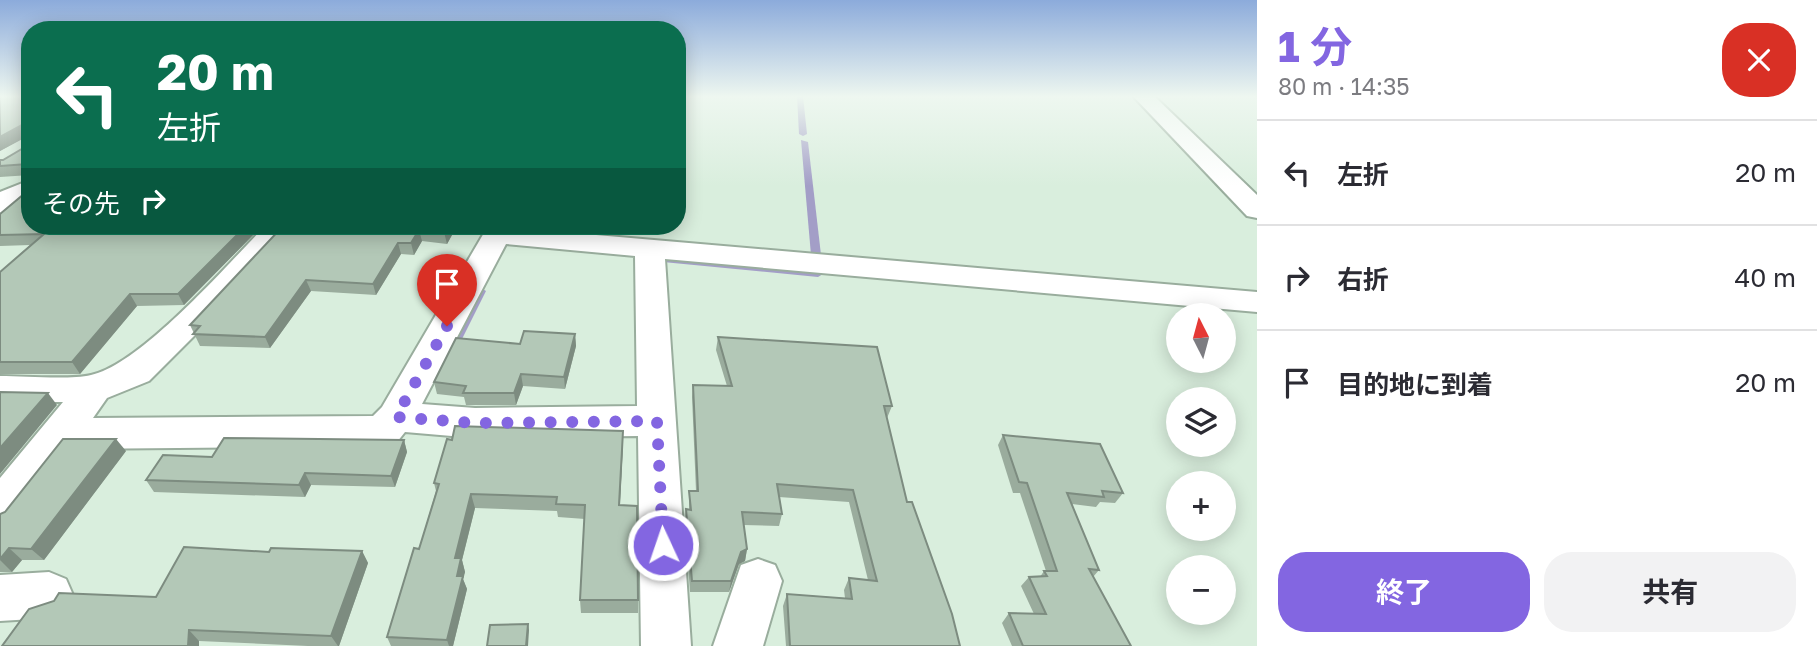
<!DOCTYPE html>
<html lang="ja">
<head>
<meta charset="utf-8">
<style>
  :root { --surface:#fff; --page:#f2f2f3; --text:#2b2b33; --muted:#7c7c81; --line:#e1e1e2; --accent:#8366e1 }
  body { margin:0; font-family:"Golos Text","Noto Sans JP",sans-serif; background:var(--page); color:var(--text); height:100vh; display:flex; flex-direction:column; font-size:26px; white-space:nowrap }
  * { box-sizing:border-box; margin:0 }
  p { font-size:23px; color:var(--muted) }
  .icon { flex:none; width:38px; height:38px; fill:none; stroke:currentColor; stroke-width:2; stroke-linecap:round; stroke-linejoin:round }
  .map { position:relative; flex:1; overflow:hidden }
  .sheet { display:flex; flex-direction:column; background:var(--surface); width:560px }
  .sheet>* { flex:none }
  .hud { position:absolute; left:21px; top:21px; width:665px; height:214px; border-radius:28px; box-shadow:0 4px 18px #0003; background:#0b6e4f; color:#fff; overflow:hidden }
  .needle { width:46px; rotate:354deg }
  .fabs { position:absolute; left:1166px; top:303px; display:grid; gap:14px }
  .fabs a { display:grid; place-items:center; width:70px; height:70px; border-radius:50%; background:var(--surface); box-shadow:0 4px 18px #0003; font-size:35px }
  .pin { position:absolute; display:grid; place-items:center; width:60px; height:60px; color:#fff; margin:-72px -30px; border-radius:50% 50% 50% 0; rotate:-45deg; box-shadow:0 0 7px #0007 }
  .pin .icon { rotate:45deg }
  .me { position:absolute; width:77px; margin:-38px; rotate:357deg; stroke-linejoin:round; filter:drop-shadow(0 0 5px #0008) }
  .turn { display:flex; align-items:center; gap:24px; height:147px; padding:0 21px; font-size:32px }
  .turn .icon { width:91px; height:91px; stroke-width:2.5 }
  .turn b { display:block; font-size:49px; line-height:60px }
  .then { display:flex; align-items:center; height:66px; padding:0 21px; background:#0003; gap:14px; font-size:26px }
  .round { display:grid; place-items:center; flex:none; width:74px; height:74px; border-radius:28px; background:var(--page) }
  .overview { display:flex; align-items:center; justify-content:space-between; height:119px; padding:0 21px }
  h1 { font-size:42px; font-weight:700; line-height:52px; color:var(--accent) }
  .action { display:flex; gap:14px; margin-top:auto; padding:14px 21px }
  .action a { flex:1; height:80px; border-radius:28px; background:var(--accent); color:#fff; font-size:28px; font-weight:700; line-height:80px; text-align:center }
  .action a+a { background:var(--page); color:var(--text) }
  ul { padding:0; list-style:none }
  li { display:flex; align-items:center; gap:21px; height:105px; padding:0 21px; border-top:2px solid var(--line) }
  li div { flex:1 }
  li b { display:block; font-size:26px }
  li em { font-style:normal }
  main { display:flex; flex:1; min-height:0 }
  .map>svg:first-child { display:block }
  .lines { fill:none; stroke-linecap:round; stroke-linejoin:round }
  .stream { fill:#a39ec7; fill-rule:evenodd }
  .minor-casing { stroke:#99ad9d; stroke-width:4 }
  .major-casing { stroke:#99ad9d; stroke-width:4 }
  .minor { fill:#fff; fill-rule:evenodd }
  .major { fill:#fff; fill-rule:evenodd }
  .wall { fill:#9aac9d }
  .shaded-wall { fill:#7d8c80 }
  .building { fill:#b3c8b7; stroke:#7d8c80; stroke-width:2 }
  .route { stroke:#8366e1; stroke-width:12; stroke-dasharray:0 21.6 }
</style>
</head>
<body>
<main>
<div class="map">
<svg width="1257" height="646" viewBox="0 0 1257 646">
  <rect width="100%" height="100%" fill="#d9eedd"/>
  <g class="lines">
    <g class="stream">
      <polygon points="797,96 803,96 807,134 803,136 799,134"/>
      <polygon points="801,140 808,142 821,255 816,258 811,255"/>
      <polygon points="666,257 818,271 823,274 818,277 663,262 661,260"/>
      <polygon points="481,288 486,291 457,349 456,352 448,352 447,349 476,291"/>
    </g>
    <defs>
      <g id="minor">
        <polygon points="1133,96 1154,96 1257,195 1257,218 1247,216"/>
        <path d="M265,226H294L215,315L149,381L107,398L93,418L373,416L382,407L488,226H516L515,228L1257,292V312L665,259L691,646H641L638,436L475,438L405,432L397,442L383,446L72,449L15,522L0,528V478L63,402H0V376C24,376 70,380 91,375C140,365 228,264 265,226ZM506,244L635,256L637,406L475,408L422,404Z"/>
        <polygon points="758,559 775,565 782,581 763,646 713,646 741,565"/>
        <polygon points="49,572 66,579 73,595 66,611 49,618 0,621 0,575"/>
      </g>
      <polygon id="major" points="30,180 30,201 0,213 0,192"/>
    </defs>
    <use href="#minor" class="minor-casing"/>
    <use href="#major" class="major-casing"/>
    <use href="#minor" class="minor"/>
    <use href="#major" class="major"/>
  </g>
  <g class="wall">
    <polygon points="0,96 30,96 30,175 0,177 0,160 3,160 25,147 25,137 0,151"/>
    <polygon points="0,214 30,226 262,226 184,305 137,306 80,374 0,374 0,272 30,245 0,246"/>
    <polygon points="283,226 457,226 447,244 422,241 414,255 401,254 376,295 311,291 270,348 200,346 190,325"/>
    <polygon points="575,334 576,346 565,389 523,386 516,405 466,405 464,397 437,394 434,382 520,344"/>
    <polygon points="718,337 892,406 887,418 907,502 960,646 786,646 783,606 787,594 845,598 844,590 849,578 868,580 849,502 779,497 782,514 779,526 744,525 747,549 745,561 739,564 729,592 690,592 685,522 686,509 689,510 689,491 696,491 692,397 693,385 727,386 716,350"/>
    <polygon points="1003,435 1123,493 1115,503 1100,502 1096,507 1072,504 1099,570 1093,577 1131,646 1012,646 1002,623 1009,613 1034,614 1021,586 1029,577 1040,577 1044,571 1046,571 1020,493 1013,493 998,445"/>
    <polygon points="404,440 407,452 395,487 311,485 305,497 154,492 146,480 212,457"/>
    <polygon points="623,444 620,505 638,600 638,613 581,613 580,600 585,519 558,517 557,511 475,508 462,560 465,572 463,579 467,589 453,646 391,646 387,637 419,549 436,491 434,483"/>
    <polygon points="126,451 44,560 22,560 12,572 0,572 0,514"/>
    <polygon points="362,551 368,563 339,646 308,646 199,641 199,646 2,646 156,597 269,552"/>
  </g>
  <g class="shaded-wall">
    <polygon points="24,124 30,135 0,151 0,137"/>
    <polygon points="246,226 262,226 184,305 178,294"/>
    <polygon points="448,226 457,226 447,244 444,232"/>
    <polygon points="419,230 422,241 414,255 411,243"/>
    <polygon points="398,243 401,254 376,295 373,284"/>
    <polygon points="306,280 311,291 270,348 265,337"/>
    <polygon points="130,294 137,306 80,374 72,362"/>
    <polygon points="575,334 576,346 565,389 564,377"/>
    <polygon points="521,374 523,386 516,405 514,393"/>
    <polygon points="48,393 57,405 0,474 0,448"/>
    <polygon points="623,431 623,444 619,519 619,505"/>
    <polygon points="116,439 126,451 44,560 31,549"/>
    <polygon points="404,440 407,452 395,487 391,476"/>
    <polygon points="305,473 311,485 305,497 299,485"/>
    <polygon points="471,494 475,508 462,560 465,572 463,579 467,589 453,646 449,646 447,640 457,576 455,558"/>
    <polygon points="9,548 22,560 12,572 0,560"/>
    <polygon points="747,549 745,561 739,564 729,592 731,581 741,552"/>
    <polygon points="362,551 368,563 339,646 338,646 331,636"/>
    <polygon points="528,624 529,630 528,646 526,646"/>
    <polygon points="189,630 199,641 199,646 188,646"/>
  </g>
  <g class="building">
    <polygon points="0,96 30,96 30,164 28,164 0,166 0,160 3,160 25,147 24,124 0,137"/>
    <polygon points="30,189 30,226 246,226 178,294 130,294 72,362 0,362 0,272 44,234 0,235 0,214"/>
    <polygon points="283,226 448,226 444,232 419,230 411,243 398,243 373,284 306,280 265,337 193,334 200,326 190,325"/>
    <polygon points="524,331 575,334 564,377 521,374 514,393 463,393 466,386 434,382 456,338 520,344"/>
    <polygon points="718,337 877,347 892,406 884,406 907,502 912,502 952,614 960,646 790,646 787,594 852,599 849,578 877,581 853,490 777,484 782,514 742,512 747,549 741,552 731,581 692,581 686,509 691,510 689,491 698,491 693,385 732,386"/>
    <polygon points="0,392 48,393 0,448"/>
    <polygon points="455,426 623,431 619,505 637,506 638,600 580,600 585,505 556,504 557,497 471,494 455,558 461,558 457,576 463,576 447,640 387,637 414,548 419,549 439,484 434,483 447,439 452,440"/>
    <polygon points="1003,435 1100,444 1123,493 1102,491 1104,497 1067,493 1099,570 1089,569 1131,646 1023,646 1009,613 1046,614 1029,577 1047,576 1044,571 1057,571 1027,483 1019,482"/>
    <polygon points="224,438 404,440 391,476 305,473 299,485 146,480 163,455 212,457"/>
    <polygon points="63,439 116,439 31,549 9,548 0,559 0,514 5,512"/>
    <polygon points="184,547 269,552 271,548 362,551 331,636 189,630 188,646 2,646 29,609 54,601 59,593 156,597"/>
    <polygon points="528,624 526,646 487,646 490,625"/>
  </g>
  <linearGradient id="sky" x2="0" y2="1"><stop stop-color="#8cabdb"/><stop offset="0.52" stop-color="#eef7f0"/><stop offset="1" stop-color="#eef7f0" stop-opacity="0"/></linearGradient>
  <rect width="1257" height="186" fill="url(#sky)"/>
  <g class="lines">
    <polyline class="route" points="447,326 396,417 475,423 657,421 663,545"/>
  </g>
</svg>
<div class="fabs">
<a><svg class="needle" viewBox="-14 -14 28 28"><path d="M0-13l5 13h-10z" fill="#e53935"/><path d="M0 13l5-13h-10z" fill="#7c7c81"/></svg></a>
<a><svg class="icon" aria-label="layers" viewBox="0 0 24 24"><path d="M12 4l9 5-9 5-9-5zM3 14l9 5 9-5"/></svg></a>
<a>+</a>
<a>−</a>
</div>
<div class="pin" style="left:447px;top:326px;background:#d93025"><svg class="icon" aria-label="arrive" viewBox="0 0 24 24"><path d="M6 21V4h12l-3 4 3 4H6"/></svg></div>
<svg class="me" style="left:663px;top:545px" viewBox="-20 -20 40 40"><circle r="17" fill="#8366e1" stroke="#fff" stroke-width="3"/><path d="M0-11L8 9 0 5-8 9z" fill="#fff"/></svg>
<div class="hud">
<div class="turn"><svg class="icon" aria-label="left" viewBox="0 0 24 24"><path d="M17 20v-9H6M10 6l-5 5 5 5"/></svg><div><b>20 m</b>左折</div></div>
<div class="then">その先<svg class="icon" aria-label="right" viewBox="0 0 24 24"><path d="M7 20v-9h11M14 6l5 5-5 5"/></svg></div>
</div>
</div>
<section class="sheet">
<div class="overview"><div><h1>1 分</h1><p>80 m · 14:35</p></div><a class="round" style="background:#d93025;color:#fff"><svg class="icon" aria-label="close" viewBox="0 0 24 24"><path d="M6 6l12 12M18 6L6 18"/></svg></a></div>
<ul>
<li><svg class="icon" aria-label="left" viewBox="0 0 24 24"><path d="M17 20v-9H6M10 6l-5 5 5 5"/></svg><div><b>左折</b></div><em>20 m</em></li>
<li><svg class="icon" aria-label="right" viewBox="0 0 24 24"><path d="M7 20v-9h11M14 6l5 5-5 5"/></svg><div><b>右折</b></div><em>40 m</em></li>
<li><svg class="icon" aria-label="arrive" viewBox="0 0 24 24"><path d="M6 21V4h12l-3 4 3 4H6"/></svg><div><b>目的地に到着</b></div><em>20 m</em></li>
</ul>
<div class="action"><a>終了</a><a>共有</a></div>
</section>
</main>
</body>
</html>
